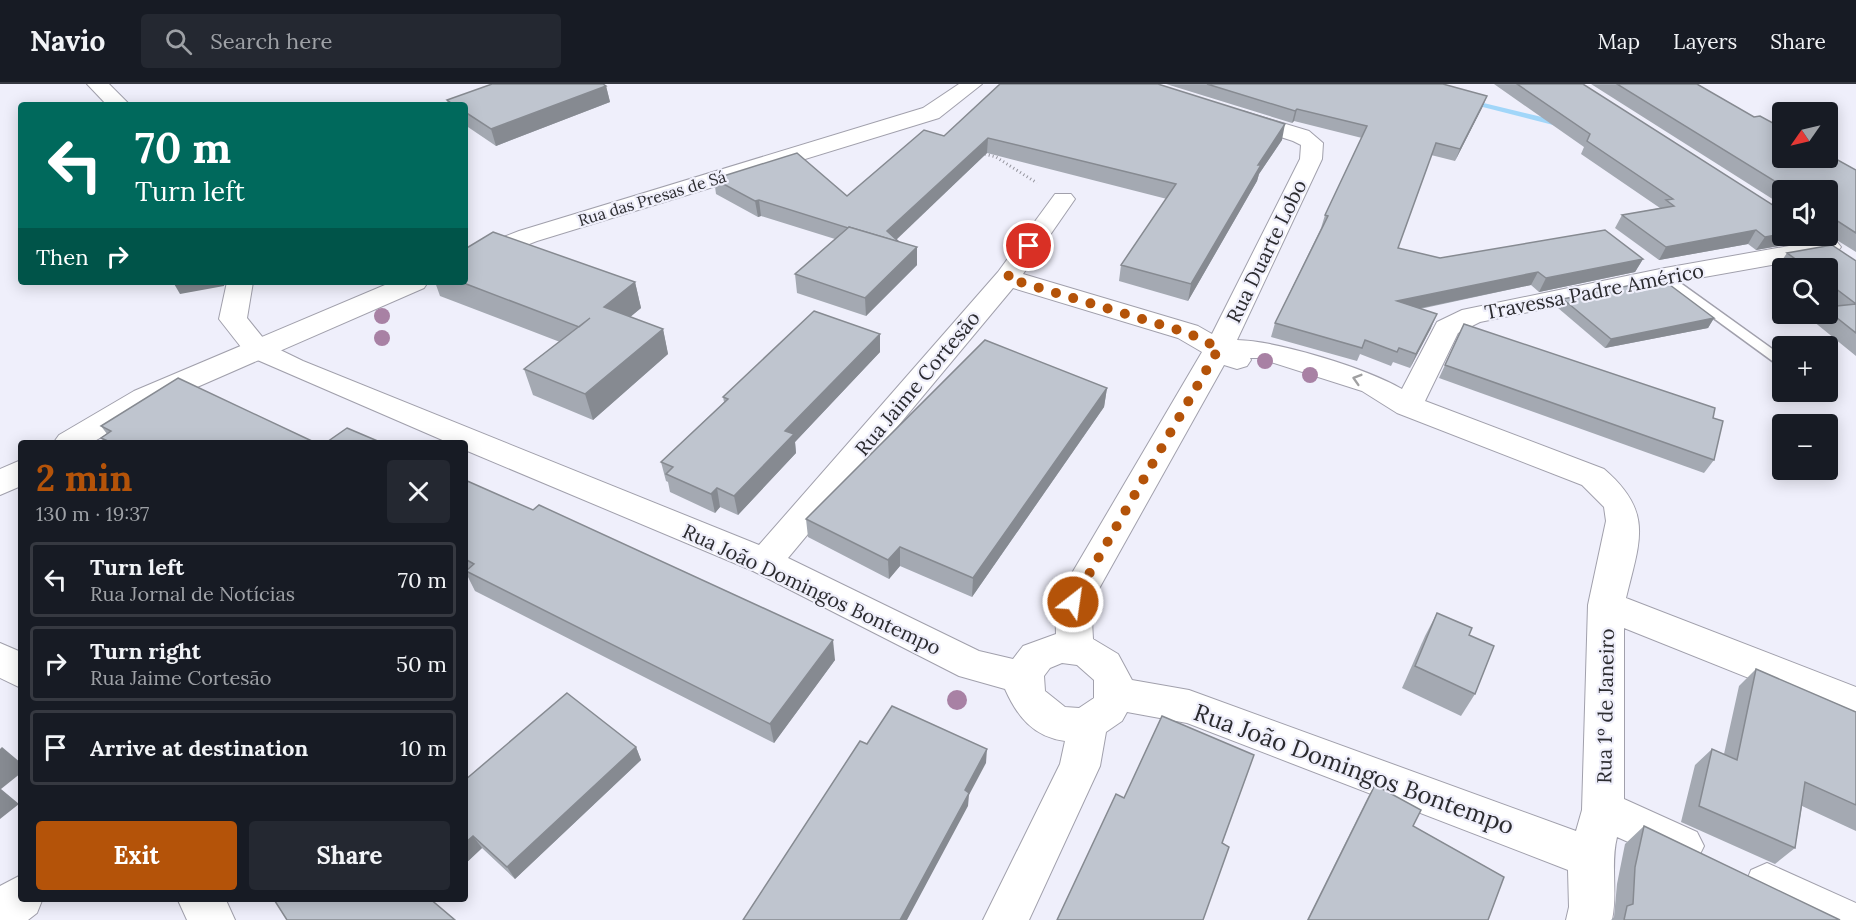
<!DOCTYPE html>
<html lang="en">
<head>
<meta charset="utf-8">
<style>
  :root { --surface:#171b24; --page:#242831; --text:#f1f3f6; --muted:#9ea1a6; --line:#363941; --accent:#b45309 }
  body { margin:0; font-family:Lora,serif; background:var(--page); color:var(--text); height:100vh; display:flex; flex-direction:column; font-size:22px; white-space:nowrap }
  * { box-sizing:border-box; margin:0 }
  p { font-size:20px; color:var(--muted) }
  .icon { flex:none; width:33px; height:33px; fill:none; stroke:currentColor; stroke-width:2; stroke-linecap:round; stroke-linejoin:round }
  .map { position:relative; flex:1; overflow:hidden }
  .drawer { position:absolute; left:18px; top:356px; width:450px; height:462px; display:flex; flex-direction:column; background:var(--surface); border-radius:6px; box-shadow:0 3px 15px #0003 }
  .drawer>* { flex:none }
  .top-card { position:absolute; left:18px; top:18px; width:450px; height:183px; border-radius:6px; box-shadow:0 3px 15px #0003; background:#00695c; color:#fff; overflow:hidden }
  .needle { width:39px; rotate:236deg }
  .tools { position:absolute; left:1772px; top:18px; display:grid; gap:12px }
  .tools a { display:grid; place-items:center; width:66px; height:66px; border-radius:6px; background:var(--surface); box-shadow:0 3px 15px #0003; font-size:30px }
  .pin { position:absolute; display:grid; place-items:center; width:51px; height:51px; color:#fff; margin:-26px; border:3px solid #fff; border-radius:50%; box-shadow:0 2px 6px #0007 }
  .me { position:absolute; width:66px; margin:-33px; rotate:30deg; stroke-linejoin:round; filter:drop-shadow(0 0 4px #0008) }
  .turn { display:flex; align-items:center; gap:21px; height:126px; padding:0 18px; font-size:27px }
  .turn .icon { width:78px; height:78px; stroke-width:2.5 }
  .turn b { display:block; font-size:42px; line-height:51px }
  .then { display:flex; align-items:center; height:57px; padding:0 18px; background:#0003; gap:12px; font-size:22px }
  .round { display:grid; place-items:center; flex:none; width:63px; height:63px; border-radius:6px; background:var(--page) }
  .head { display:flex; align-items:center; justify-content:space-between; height:102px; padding:0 18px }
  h1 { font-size:36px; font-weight:700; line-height:45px; color:var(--accent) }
  .button { display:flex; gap:12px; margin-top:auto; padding:12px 18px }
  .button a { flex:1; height:69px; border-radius:6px; background:var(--accent); color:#fff; font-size:24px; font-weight:700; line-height:69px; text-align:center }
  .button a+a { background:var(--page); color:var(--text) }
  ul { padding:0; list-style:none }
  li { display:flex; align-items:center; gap:18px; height:75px; margin:0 12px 9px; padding:0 6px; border:3px solid var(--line); border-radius:6px }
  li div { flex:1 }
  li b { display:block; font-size:22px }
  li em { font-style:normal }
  header { display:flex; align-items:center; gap:36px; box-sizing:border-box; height:84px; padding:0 30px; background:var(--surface); border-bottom:2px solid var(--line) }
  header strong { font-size:28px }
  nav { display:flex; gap:33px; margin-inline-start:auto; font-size:21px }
  .search { width:420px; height:54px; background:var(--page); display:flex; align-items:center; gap:15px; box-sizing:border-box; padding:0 21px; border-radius:6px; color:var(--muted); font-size:22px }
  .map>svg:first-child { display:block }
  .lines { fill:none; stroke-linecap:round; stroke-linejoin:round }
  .stream { fill:#a1d6f9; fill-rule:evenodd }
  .lane-casing { stroke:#a1a0ac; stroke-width:3 }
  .street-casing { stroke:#a1a0ac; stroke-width:2 }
  .secondary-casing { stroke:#a1a0ac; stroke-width:2 }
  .path { stroke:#94949d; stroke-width:3; stroke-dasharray:1 3; stroke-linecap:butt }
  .lane { fill:#fff; fill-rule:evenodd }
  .street { fill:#fff; fill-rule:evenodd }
  .secondary { fill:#fff; fill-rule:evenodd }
  .tree { fill:#a881a4 }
  .wall { fill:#a4a9b2 }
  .shaded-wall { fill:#868a91 }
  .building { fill:#bfc5cf; stroke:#868a91; stroke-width:1.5 }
  .oneway { stroke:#a0a0a1 }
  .route { stroke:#b45309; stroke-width:10; stroke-dasharray:0 18 }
  .labels { text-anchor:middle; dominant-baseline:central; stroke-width:4.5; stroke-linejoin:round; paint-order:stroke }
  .far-street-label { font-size:16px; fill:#2b2b2f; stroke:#efeffb }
  .street-label { font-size:20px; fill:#2b2b2f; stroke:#efeffb }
  .near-street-label { font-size:24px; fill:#2b2b2f; stroke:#efeffb }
</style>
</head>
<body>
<header>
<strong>Navio</strong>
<div class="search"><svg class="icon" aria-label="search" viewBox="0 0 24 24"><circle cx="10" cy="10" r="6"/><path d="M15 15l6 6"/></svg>Search here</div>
<nav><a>Map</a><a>Layers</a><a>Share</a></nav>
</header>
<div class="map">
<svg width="1856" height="836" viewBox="0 0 1856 836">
  <rect width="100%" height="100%" fill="#efeffb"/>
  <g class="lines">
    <polygon class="stream" points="1467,15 1563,38 1564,40 1557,42 1467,19"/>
    <defs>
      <polygon id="lane" points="1665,188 1782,272 1782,284 1660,195 1658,192"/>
      <g id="street">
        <polygon points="87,0 109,0 130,21 107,21"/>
        <path d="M1242,27L1309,47L1323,59L1322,75L1237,256C1278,257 1366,284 1402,305L1437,238L1462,226L1665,184L1828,155L1837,158L1841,163L1837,168L1828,171L1665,200L1480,238L1458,249L1425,317L1604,385C1654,428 1640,456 1626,514L1856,603V637L1624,544V715L1697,748L1704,762L1697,776L1682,782L1617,753C1610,781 1618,808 1612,836H1566L1569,823L1568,786L1187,639L1127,628L1122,637L1106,648L1100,682L1029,836H983L1060,680L1065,657C1033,653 1017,632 1005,605L959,592L753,487L465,366V358H447L248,272L219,235L227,198H253L247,234L268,260L303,277L759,461L998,188L1055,110H1071L1075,115L1023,190L1198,242L1212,250L1300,75L1301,61L1293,57L1234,38L1231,33L1234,28ZM1013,204L1178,254L1202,268L1055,518L1056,550L1023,562L1013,575L979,567L788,474ZM1250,274H1258L1362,307L1397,329L1582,401L1604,423L1606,437L1588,521L1582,726L1576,747L1189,606L1132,596L1118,570L1093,555L1091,519L1224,281L1237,285L1247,282L1251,276ZM1062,579L1077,581L1094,596V614L1079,624L1065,623L1045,607L1044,592L1050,584Z"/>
        <polygon points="0,559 21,568 21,604 0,594"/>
        <polygon points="1767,779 1856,819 1856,836 1792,836 1751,816 1745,801 1751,786"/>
        <polygon points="21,791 21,814 43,814 37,829 28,836 0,836 0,802"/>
        <polygon points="177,814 225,814 235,836 187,836"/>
      </g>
      <g id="secondary">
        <polygon points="959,0 982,0 939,34 537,157 465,185 465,168 519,147 923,24"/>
        <polygon points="392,198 428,198 424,204 156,321 93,358 54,358 59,351 134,307"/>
        <polygon points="21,376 21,402 0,411 0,385"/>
      </g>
    </defs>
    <use href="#lane" class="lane-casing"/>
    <use href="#street" class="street-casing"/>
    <use href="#secondary" class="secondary-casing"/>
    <polyline class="path" points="981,69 996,73 1037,99"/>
    <use href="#lane" class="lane"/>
    <use href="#street" class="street"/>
    <use href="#secondary" class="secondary"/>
  </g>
  <g class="tree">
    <circle cx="382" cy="232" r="8"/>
    <circle cx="382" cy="254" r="8"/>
    <circle cx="1265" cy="277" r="8"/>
    <circle cx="1310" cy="291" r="8"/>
    <circle cx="957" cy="616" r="10"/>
  </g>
  <g class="wall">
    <polygon points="1166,0 1443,0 1487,12 1482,24 1455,77 1431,71 1398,164 1440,174 1643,175 1635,188 1539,208 1531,201 1420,225 1431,244 1410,284 1393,278 1391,282 1360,270 1357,277 1271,253 1275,239 1321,144 1325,131 1362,54 1294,37 1292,39"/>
    <polygon points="1494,0 1583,0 1801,158 1756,166 1748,160 1659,176 1615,144 1622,131 1660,124 1581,70 1584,63"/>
    <polygon points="1591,0 1697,0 1754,33 1856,86 1856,168 1827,150 1827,106 1782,106 1782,121"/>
    <polygon points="606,2 610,18 496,62 465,41 465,21 448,21 447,16"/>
    <polygon points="944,52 1282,56 1259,90 1257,97 1188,217 1119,197 1121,181 1167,115 987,69 896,155 899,158 917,163 917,181 866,232 797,209 795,190 835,155 761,132 758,133 716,110 714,95 847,112"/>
    <polygon points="1787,169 1856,177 1856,272 1813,237 1818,230 1827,230 1827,223 1831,222 1827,220 1827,184 1782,184 1782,186 1778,182"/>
    <polygon points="435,198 635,198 641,224 630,233 663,245 668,270 593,336 533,311 524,285 560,258 440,212"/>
    <polygon points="1563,215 1714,234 1708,244 1605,264 1558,224"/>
    <polygon points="880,250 880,268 795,358 796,369 738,431 720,423 715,429 670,408 668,398 666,397 661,378 724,318 723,313"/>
    <polygon points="1445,281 1713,334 1714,376 1704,389 1439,294"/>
    <polygon points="1107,304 1104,323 972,513 900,482 889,495 808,453 806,435"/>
    <polygon points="101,342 314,358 105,358 101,354 107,350"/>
    <polygon points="465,396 835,576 774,659 475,507 468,493 465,491"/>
    <polygon points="1437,529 1469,551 1475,610 1461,632 1402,604 1425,552"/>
    <polygon points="1756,585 1856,628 1856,747 1802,722 1795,764 1775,780 1681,738 1695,681 1712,665 1724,670 1739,602"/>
    <polygon points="636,663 641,676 515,795 482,764 465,780 465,696"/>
    <polygon points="1375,701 1413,742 1488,836 1307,836 1368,713"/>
    <polygon points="1644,742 1840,836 1611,836 1614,833 1617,800 1625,760"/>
  </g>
  <g class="shaded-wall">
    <polygon points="606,2 610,18 496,62 491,45"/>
    <polygon points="1487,12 1482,24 1455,77 1460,65"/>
    <polygon points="1297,25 1294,37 1292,39 1295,27"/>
    <polygon points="1285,40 1282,56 1259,90 1257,97 1188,217 1191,200 1258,81"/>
    <polygon points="988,54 987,69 894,158 887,147"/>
    <polygon points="759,116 761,132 758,133 755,117"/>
    <polygon points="1756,146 1748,160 1659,176 1666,163"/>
    <polygon points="1782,150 1782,152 1806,152 1801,158 1756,166 1765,153"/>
    <polygon points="917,163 917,181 866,232 865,214"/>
    <polygon points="1643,175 1635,188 1539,208 1546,194"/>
    <polygon points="1538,188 1531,201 1392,230 1397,217"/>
    <polygon points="173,198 225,198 224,202 180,210"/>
    <polygon points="635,198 641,224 611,249 604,223"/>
    <polygon points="1437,230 1431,244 1410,284 1416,270"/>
    <polygon points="1714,234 1708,244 1605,264 1611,255"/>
    <polygon points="663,245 668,270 593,336 585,310"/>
    <polygon points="880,250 880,268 795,358 796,369 738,431 734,412 785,347"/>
    <polygon points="1107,304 1104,323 972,513 973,494"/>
    <polygon points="717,404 720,423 715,429 711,410"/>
    <polygon points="900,463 900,482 889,495 888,476"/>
    <polygon points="833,556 835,576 774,659 770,640"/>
    <polygon points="2,663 21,679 21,689 1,705 19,720 0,735 0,665"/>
    <polygon points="636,663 641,676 515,795 507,783"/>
    <polygon points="987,665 986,679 969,711 968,722 907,836 900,836 965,706"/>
    <polygon points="473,752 482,764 465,780 465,759"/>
  </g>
  <g class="building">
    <polygon points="492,0 603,0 606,2 491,45 465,28 465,21 454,21 447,16"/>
    <polygon points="1000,0 1158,0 1285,40 1258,81 1261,81 1191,200 1121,181 1176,100 988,54 887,147 899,158 849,143 848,144 759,116 755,117 714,95 797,69 847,112 924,46 944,52"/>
    <polygon points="1207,0 1443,0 1487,12 1460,65 1436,59 1398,164 1440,174 1605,146 1643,175 1546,194 1538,188 1397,217 1437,230 1416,270 1399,264 1397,268 1365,256 1362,264 1275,239 1328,132 1325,131 1367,42 1297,25 1295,27"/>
    <polygon points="1517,0 1583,0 1782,127 1782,150 1765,153 1756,146 1666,163 1622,131 1674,122 1666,116 1673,115 1587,57 1590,50"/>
    <polygon points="1617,0 1697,0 1754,33 1760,32 1782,44 1782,74 1827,74 1827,70 1856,86 1856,149 1836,136 1827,136 1827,106 1789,106"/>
    <polygon points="849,143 917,163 865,214 795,190"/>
    <polygon points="493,148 635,198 604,223 663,245 585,310 524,285 590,234 579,243 461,198 465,198 465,165"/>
    <polygon points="1832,161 1856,177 1856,249 1827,226 1827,223 1856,220 1827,198 1827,184 1808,184 1787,169"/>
    <polygon points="1662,195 1714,234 1611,255 1563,215"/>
    <polygon points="814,227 880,250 785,347 794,350 734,412 717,404 711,410 666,390 673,383 661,378 728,315 723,313"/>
    <polygon points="1464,240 1715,324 1713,334 1723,337 1714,376 1445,281"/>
    <polygon points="985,256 1107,304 973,494 900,463 888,476 806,435"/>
    <polygon points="178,294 314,358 110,358 101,354 111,347 101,342"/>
    <polygon points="347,344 380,358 327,358"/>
    <polygon points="465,396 533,426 539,421 833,556 770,640 466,487 474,480 465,475"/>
    <polygon points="1437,529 1472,544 1469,551 1494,562 1475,610 1415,582"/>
    <polygon points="1756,585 1856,628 1856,721 1805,698 1795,764 1699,722 1712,665 1737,676"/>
    <polygon points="567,609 636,663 507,783 473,752 465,759 465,696"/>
    <polygon points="892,622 987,665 965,706 969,709 900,836 743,836 860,657 867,660"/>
    <polygon points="1162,632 1254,671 1222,759 1229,763 1203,836 1057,836 1116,710 1124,714"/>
    <polygon points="1375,701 1421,726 1413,742 1504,793 1488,836 1308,836"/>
    <polygon points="1644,742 1840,836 1624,836 1627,822 1633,820 1635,783"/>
    <polygon points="273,814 429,814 455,836 287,836"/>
  </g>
  <defs><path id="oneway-chevron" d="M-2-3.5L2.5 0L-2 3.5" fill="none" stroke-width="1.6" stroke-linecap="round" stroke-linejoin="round" transform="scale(1.5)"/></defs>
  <use class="oneway" href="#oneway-chevron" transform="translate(1357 295) rotate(-163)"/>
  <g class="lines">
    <polyline class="route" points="1029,162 1007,194 1188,249 1219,264 1073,518"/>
  </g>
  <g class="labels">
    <g class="far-street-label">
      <text transform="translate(652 114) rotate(-17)">Rua das Presas de Sá</text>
    </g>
    <g class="street-label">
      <text transform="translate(1266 167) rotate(-64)">Rua Duarte Lobo</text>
      <text transform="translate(1594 207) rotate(-11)">Travessa Padre Américo</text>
      <text transform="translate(917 299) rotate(-50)">Rua Jaime Cortesão</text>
      <text transform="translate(812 505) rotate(25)">Rua João Domingos Bontempo</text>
      <text transform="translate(1605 622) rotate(-89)">Rua 1º de Janeiro</text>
    </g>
    <g class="near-street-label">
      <text transform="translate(1354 685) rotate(20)">Rua João Domingos Bontempo</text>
    </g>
  </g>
</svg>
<div class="tools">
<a><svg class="needle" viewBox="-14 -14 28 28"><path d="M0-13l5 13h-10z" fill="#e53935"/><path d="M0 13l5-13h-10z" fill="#9ea1a6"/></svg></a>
<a><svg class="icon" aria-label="sound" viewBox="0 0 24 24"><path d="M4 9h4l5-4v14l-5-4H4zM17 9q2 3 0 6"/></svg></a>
<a><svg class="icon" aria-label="search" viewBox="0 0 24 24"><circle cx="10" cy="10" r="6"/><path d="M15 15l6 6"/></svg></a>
<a>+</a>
<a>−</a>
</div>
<div class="pin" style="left:1029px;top:162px;background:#d93025"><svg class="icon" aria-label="arrive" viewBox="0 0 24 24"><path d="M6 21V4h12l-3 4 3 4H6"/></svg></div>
<svg class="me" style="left:1073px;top:518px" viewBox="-20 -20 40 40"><circle r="17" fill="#b45309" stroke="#fff" stroke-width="3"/><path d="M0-11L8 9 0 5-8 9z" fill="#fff"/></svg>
<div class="top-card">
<div class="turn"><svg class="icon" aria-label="left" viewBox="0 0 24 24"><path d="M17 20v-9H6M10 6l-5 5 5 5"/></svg><div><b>70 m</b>Turn left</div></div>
<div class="then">Then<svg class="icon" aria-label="right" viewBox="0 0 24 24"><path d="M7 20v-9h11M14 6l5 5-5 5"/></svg></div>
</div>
<section class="drawer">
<div class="head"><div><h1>2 min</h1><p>130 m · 19:37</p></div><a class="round"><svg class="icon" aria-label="close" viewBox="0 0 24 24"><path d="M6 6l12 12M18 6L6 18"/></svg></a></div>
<ul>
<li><svg class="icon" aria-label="left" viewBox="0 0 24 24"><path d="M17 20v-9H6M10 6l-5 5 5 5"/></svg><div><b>Turn left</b><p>Rua Jornal de Notícias</p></div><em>70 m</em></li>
<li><svg class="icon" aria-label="right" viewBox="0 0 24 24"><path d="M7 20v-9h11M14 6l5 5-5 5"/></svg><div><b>Turn right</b><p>Rua Jaime Cortesão</p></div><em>50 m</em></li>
<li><svg class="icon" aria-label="arrive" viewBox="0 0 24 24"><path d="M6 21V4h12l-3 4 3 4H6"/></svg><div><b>Arrive at destination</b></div><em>10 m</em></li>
</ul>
<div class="button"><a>Exit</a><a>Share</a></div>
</section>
</div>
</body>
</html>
